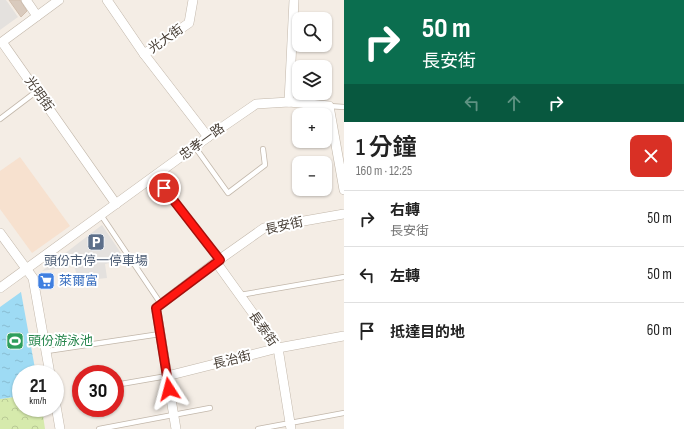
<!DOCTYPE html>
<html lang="zh-TW">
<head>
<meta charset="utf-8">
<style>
  :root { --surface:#fff; --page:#f6f6f6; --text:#222; --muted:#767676; --line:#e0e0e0 }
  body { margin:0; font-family:"Sofia Sans Condensed","Noto Sans TC",sans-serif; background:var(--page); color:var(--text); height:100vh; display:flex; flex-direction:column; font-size:15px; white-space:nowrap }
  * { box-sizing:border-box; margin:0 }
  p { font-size:13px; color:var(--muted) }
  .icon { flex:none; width:22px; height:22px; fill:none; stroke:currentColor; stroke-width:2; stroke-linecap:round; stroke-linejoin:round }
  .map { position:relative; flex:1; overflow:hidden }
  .panel { display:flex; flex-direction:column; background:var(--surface); width:340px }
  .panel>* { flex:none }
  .top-card { background:#0b6e4f; color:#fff; overflow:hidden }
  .buttons { position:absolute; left:292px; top:12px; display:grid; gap:8px }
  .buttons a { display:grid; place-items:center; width:40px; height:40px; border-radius:8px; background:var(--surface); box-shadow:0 1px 3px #0004; font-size:20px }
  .speed { position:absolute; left:12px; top:365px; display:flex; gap:8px; font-size:20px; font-weight:700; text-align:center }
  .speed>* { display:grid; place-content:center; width:52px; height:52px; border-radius:50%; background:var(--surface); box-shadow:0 1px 3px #0004; line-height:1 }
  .speed small { font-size:10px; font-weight:400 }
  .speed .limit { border:6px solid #d22; background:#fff; color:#111 }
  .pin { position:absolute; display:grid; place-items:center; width:34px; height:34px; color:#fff; margin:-17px; border:2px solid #fff; border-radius:50%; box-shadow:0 1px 4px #0007 }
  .me { position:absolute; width:44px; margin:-22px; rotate:351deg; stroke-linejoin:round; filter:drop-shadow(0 0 3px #0008) }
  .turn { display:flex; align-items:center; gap:14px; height:84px; padding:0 12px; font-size:18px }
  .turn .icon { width:52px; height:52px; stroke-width:2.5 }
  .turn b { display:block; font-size:28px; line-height:34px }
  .lanes { display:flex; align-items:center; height:38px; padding:0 12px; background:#0003; justify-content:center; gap:20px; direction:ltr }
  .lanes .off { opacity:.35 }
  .round { display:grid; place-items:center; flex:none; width:42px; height:42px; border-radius:8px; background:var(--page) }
  .head { display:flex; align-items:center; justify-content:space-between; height:68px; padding:0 12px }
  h1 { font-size:24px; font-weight:600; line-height:30px }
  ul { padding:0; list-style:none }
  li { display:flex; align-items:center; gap:12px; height:56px; padding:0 12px; border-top:1px solid var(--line) }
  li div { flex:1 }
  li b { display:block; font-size:15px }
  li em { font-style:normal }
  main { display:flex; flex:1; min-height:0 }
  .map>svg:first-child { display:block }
  .commercial { fill:#f7e1cf }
  .park { fill:url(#park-crowns) }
  .parking { fill:#e4e1de }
  .water { fill:url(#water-ripples) }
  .building { fill:#d9cabd; stroke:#d1bead }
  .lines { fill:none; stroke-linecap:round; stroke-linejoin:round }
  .lane-casing { stroke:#c2b7aa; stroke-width:6 }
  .street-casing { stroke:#c2b7aa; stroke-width:10 }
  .lane { stroke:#fff; stroke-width:4.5 }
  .street { stroke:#fff; stroke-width:9 }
  .route-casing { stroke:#a60f0b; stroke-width:10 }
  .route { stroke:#ff1711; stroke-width:7 }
  .labels { text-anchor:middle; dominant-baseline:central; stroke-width:4; stroke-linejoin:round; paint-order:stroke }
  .street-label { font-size:13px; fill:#463d34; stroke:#fff }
  .service-label { font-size:13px; fill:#4e5e75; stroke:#fff }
  .shop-label { font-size:13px; fill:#366cbe; stroke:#fff; text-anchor:start }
  .leisure-label { font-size:13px; fill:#27864d; stroke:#fff; text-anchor:start }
</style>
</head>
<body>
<main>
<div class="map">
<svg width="344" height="429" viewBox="0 0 344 429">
  <defs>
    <pattern id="park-crowns" width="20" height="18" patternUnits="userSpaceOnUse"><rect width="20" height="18" fill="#d6eaac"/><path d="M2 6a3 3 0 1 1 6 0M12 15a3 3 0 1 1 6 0" fill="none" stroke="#b9ca95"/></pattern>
    <pattern id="water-ripples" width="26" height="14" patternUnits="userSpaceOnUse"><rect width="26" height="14" fill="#9edbf4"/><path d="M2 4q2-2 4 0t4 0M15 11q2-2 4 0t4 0" fill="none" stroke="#89bdd2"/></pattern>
  </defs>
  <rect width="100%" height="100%" fill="#f4ede5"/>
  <polygon class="commercial" points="20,157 70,226 32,253 0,209 0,171"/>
  <polygon class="park" points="21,396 21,408 42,408 45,429 0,429 0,399"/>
  <g class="parking">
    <polygon points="0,0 6,0 18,17 0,30"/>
    <polygon points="102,225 125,259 105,264 107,278 79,281 74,266 42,271"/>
  </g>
  <polygon class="water" points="21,292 36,374 21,374 21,396 0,399 0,307"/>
  <polygon class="building" points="9,0 20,0 27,11 21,17"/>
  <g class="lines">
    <defs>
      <g id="lane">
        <polyline points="329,106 344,107"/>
        <polyline points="0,119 37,91"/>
        <polyline points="195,147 228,193 265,165 263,149"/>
        <polyline points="155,176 220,260"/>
        <polyline points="101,215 161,304"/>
        <polyline points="240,295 344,277"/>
        <polyline points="47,351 160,334"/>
        <polyline points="115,385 167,376"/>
        <polyline points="99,429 210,408"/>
        <polyline points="258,429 344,413"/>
      </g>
      <g id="street">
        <polyline points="26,0 37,16"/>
        <polyline points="59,0 2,42 116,204"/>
        <polyline points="107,0 144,54 208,137"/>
        <polyline points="144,54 189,23 193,0"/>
        <polyline points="289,102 294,0"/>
        <polyline points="0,233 33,278 50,374"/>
        <polyline points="216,262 278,348 291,429"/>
        <polyline points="0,288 208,137 256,104 289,102 329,106 344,190"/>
        <polyline points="167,376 278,348 344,336"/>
        <polyline points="55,400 60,429"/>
        <polyline points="176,429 156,308 216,262 264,228 344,214"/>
      </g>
    </defs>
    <use href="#lane" class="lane-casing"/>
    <use href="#street" class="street-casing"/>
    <use href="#lane" class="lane"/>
    <use href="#street" class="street"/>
  </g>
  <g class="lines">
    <defs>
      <polyline id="route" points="164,188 220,260 156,308 169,389"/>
    </defs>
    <use href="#route" class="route-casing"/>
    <use href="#route" class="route"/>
  </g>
  <defs>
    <symbol id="parking-square" viewBox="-11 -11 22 22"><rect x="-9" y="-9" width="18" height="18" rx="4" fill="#5c6f8a" stroke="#fff"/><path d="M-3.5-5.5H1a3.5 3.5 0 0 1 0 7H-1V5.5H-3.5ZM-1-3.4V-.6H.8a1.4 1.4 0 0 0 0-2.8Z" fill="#fff"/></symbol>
    <symbol id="supermarket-square" viewBox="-11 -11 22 22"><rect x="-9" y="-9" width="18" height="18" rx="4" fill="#3f7fe0" stroke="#fff"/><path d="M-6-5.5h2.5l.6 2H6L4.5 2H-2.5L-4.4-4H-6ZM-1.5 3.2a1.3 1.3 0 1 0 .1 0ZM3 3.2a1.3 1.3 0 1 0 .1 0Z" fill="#fff"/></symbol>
    <symbol id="stadium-square" viewBox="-11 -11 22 22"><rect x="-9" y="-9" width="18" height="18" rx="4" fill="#2e9e5b" stroke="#fff"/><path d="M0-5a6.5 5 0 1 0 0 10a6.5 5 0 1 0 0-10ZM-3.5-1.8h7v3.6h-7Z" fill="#fff"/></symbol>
  </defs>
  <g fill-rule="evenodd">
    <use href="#parking-square" x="86" y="232" width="20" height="20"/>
    <use href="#supermarket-square" x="36" y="271" width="20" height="20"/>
    <use href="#stadium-square" x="5" y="331" width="20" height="20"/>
  </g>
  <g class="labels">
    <g class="street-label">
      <text transform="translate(166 39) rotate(-35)">光大街</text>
      <text transform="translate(39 94) rotate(55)">光明街</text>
      <text transform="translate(202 142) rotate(-36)">忠孝一路</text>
      <text transform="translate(284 226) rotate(-13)">長安街</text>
      <text transform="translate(263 329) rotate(55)">長泰街</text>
      <text transform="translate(232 360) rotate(-14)">長治街</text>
    </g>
    <g class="service-label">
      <text x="96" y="261">頭份市停一停車場</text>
    </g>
    <g class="shop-label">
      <text x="59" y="281">萊爾富</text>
    </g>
    <g class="leisure-label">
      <text x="28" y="341">頭份游泳池</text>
    </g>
  </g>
</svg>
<div class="buttons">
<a><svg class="icon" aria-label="search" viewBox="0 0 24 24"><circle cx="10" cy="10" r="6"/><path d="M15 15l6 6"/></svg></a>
<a><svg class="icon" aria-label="layers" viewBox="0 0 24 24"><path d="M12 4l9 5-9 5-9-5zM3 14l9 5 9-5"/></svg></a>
<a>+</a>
<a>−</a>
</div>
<div class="speed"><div>21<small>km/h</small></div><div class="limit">30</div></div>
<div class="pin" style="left:164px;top:188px;background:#d93025"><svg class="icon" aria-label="arrive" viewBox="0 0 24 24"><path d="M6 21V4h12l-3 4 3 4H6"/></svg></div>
<svg class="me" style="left:169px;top:389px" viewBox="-20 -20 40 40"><path d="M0-17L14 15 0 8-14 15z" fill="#ff1711" stroke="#fff" stroke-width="4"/></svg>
</div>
<section class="panel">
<div class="top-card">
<div class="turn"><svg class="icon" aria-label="right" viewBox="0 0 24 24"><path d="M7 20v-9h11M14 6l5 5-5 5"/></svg><div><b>50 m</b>長安街</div></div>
<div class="lanes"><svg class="icon off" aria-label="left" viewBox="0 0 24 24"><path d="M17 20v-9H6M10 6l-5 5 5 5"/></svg><svg class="icon off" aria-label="ahead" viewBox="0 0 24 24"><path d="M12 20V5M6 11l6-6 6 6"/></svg><svg class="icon" aria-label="right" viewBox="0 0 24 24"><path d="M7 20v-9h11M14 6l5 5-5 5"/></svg></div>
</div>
<div class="head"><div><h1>1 分鐘</h1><p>160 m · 12:25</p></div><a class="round" style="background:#d93025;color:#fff"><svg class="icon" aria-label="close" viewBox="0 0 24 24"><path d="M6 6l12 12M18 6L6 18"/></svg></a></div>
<ul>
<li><svg class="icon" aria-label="right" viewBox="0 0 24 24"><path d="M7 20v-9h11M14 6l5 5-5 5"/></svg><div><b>右轉</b><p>長安街</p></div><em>50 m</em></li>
<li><svg class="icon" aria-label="left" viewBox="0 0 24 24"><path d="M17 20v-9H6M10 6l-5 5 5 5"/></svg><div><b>左轉</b></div><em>50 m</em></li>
<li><svg class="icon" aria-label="arrive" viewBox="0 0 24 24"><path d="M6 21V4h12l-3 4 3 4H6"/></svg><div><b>抵達目的地</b></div><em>60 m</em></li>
</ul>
</section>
</main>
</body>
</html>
